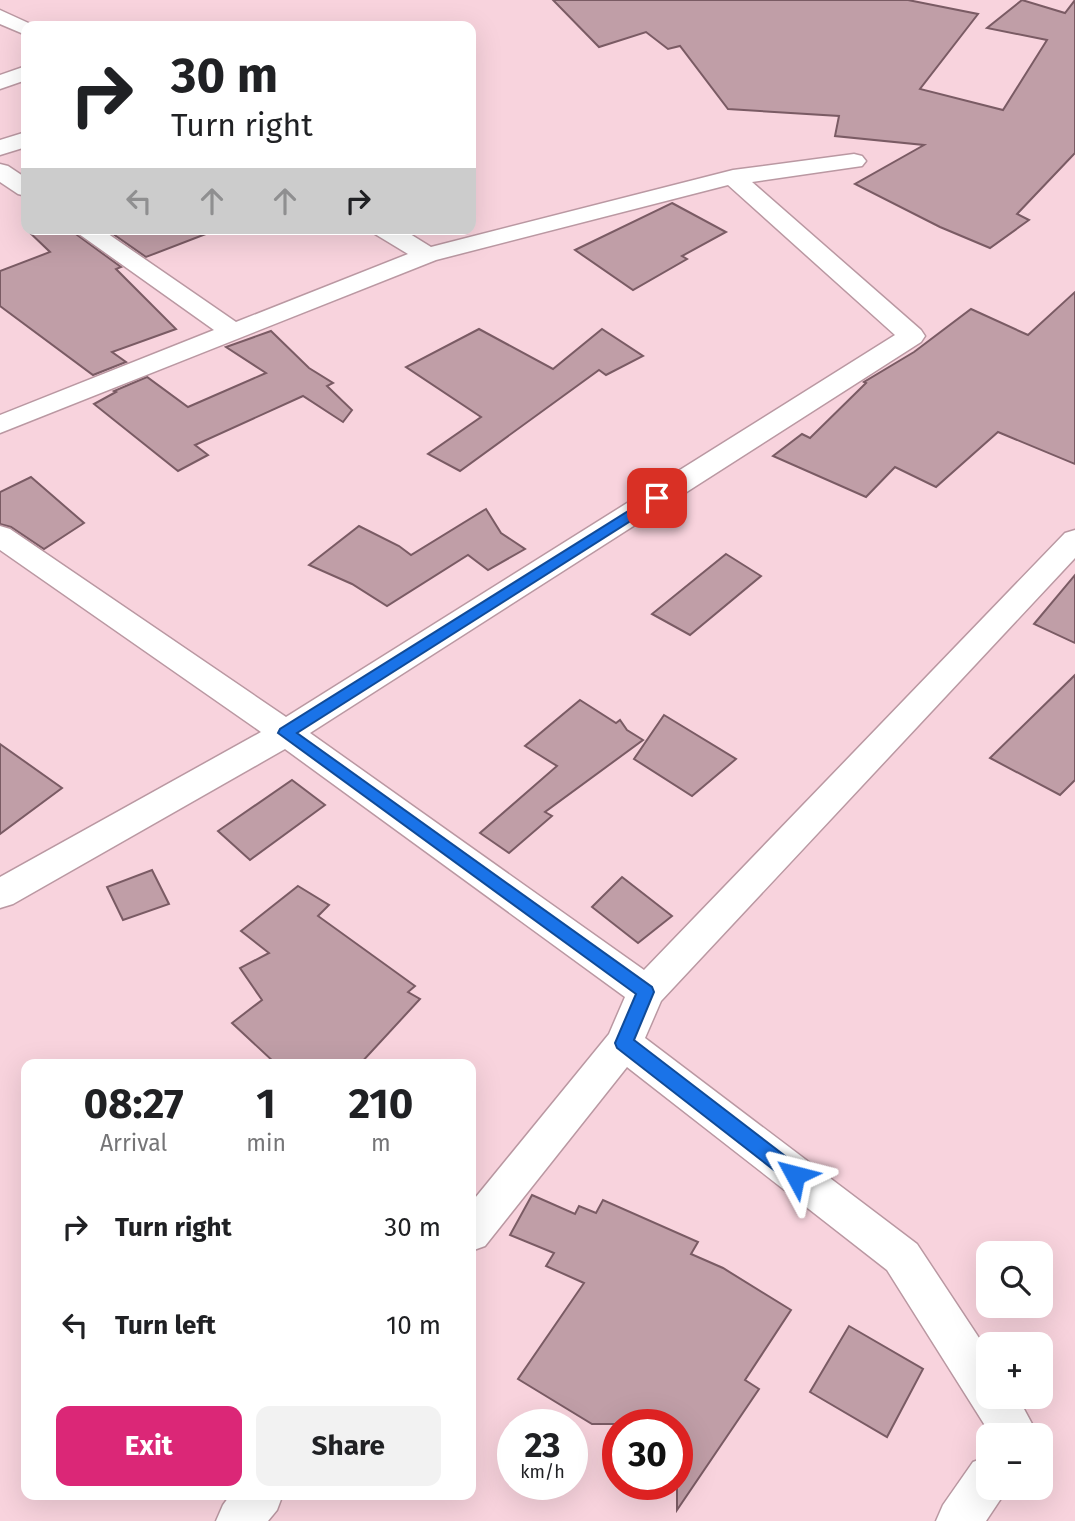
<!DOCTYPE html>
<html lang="en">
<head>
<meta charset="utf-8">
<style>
  :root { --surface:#fff; --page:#f2f2f2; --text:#202124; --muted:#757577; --accent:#db2777 }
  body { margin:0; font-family:"Fira Sans",sans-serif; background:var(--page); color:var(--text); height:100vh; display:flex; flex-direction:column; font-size:26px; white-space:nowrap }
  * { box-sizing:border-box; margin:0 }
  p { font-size:23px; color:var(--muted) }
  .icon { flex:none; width:38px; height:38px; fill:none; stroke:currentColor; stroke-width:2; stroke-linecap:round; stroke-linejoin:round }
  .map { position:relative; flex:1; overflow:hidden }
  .panel { position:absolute; left:21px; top:1059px; width:455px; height:441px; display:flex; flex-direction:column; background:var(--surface); border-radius:14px; box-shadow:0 7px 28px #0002 }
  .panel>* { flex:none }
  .banner { position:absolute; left:21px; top:21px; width:455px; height:214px; border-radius:14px; box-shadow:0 7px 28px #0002; background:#fff; color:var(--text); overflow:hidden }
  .tools { position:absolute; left:976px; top:1241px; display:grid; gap:14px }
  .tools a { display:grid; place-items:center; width:77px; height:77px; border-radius:14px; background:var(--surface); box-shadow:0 7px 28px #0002; font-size:35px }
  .speed { position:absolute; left:497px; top:1409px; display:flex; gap:14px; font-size:35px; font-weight:700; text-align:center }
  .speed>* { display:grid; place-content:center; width:91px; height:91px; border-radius:50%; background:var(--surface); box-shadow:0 7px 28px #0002; line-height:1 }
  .speed small { font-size:18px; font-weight:400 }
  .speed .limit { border:10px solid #d22; background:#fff; color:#111 }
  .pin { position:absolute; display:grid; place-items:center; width:60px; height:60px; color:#fff; margin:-30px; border-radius:14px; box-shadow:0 4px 10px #0006 }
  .me { position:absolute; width:77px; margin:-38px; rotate:308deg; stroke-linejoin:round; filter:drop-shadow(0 0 5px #0008) }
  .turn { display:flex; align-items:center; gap:24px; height:147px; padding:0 35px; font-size:32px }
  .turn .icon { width:91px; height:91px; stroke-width:2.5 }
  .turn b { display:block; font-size:49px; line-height:60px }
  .lanes { display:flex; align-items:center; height:66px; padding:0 35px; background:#0003; justify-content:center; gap:35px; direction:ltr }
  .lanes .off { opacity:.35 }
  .eta { display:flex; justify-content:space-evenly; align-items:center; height:119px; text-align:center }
  .eta b { font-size:42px; font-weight:700; line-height:49px }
  .button { display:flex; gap:14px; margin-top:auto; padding:14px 35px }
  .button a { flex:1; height:80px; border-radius:14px; background:var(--accent); color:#fff; font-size:28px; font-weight:700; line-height:80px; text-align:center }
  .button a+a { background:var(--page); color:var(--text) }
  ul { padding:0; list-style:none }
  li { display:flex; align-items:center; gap:21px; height:98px; padding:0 35px }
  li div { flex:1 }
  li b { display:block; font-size:26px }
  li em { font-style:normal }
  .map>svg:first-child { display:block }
  .building { fill:#c09ea7; stroke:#7a5b64; stroke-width:2 }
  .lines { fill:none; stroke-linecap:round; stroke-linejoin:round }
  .street-casing { stroke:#ba98a2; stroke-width:3 }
  .street { fill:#fff; fill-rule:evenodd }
  .route { fill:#1a73e8; stroke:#114b97; stroke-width:2 }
</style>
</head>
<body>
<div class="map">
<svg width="1075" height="1521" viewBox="0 0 1075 1521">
  <rect width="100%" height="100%" fill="#f8d3dd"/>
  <g class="building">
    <polygon points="553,0 908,0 978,14 920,89 1003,110 1047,40 987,28 1022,0 1065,13 1075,0 1075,153 1017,214 1029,220 990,248 940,227 855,184 924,145 835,136 839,116 728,109 680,46 668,49 646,32 599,47"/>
    <polygon points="672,203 726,232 682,256 687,259 633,290 575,250"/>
    <polygon points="26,229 69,229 121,267 116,269 176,329 112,352 126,362 93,375 0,306 0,271 50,252"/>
    <polygon points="106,229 211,229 211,232 146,257"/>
    <polygon points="1075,292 1075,464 998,432 936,487 895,467 866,497 773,456 802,434 810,438 866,383 864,382 914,352 971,309 1028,335"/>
    <polygon points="479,329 553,369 602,329 643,356 606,375 599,370 460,471 428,454 481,417 406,367"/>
    <polygon points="271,331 309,368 333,383 327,386 352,410 343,422 303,396 195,445 208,455 178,471 94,404 116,392 114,391 147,377 188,407 266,373 226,347"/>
    <polygon points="31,477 84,523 44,549 11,527 0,524 0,492"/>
    <polygon points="486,509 501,533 525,549 488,570 468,555 387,606 352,584 309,565 359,526 399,546 411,555"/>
    <polygon points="726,554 761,576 690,635 652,614"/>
    <polygon points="1075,575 1075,643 1034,624"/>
    <polygon points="1075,675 1075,780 1060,795 990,758"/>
    <polygon points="580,700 616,723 620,720 627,730 643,740 545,812 552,816 509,853 480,833 557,766 525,746"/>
    <polygon points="664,715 736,759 692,796 634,759"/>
    <polygon points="0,744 62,788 0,834"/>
    <polygon points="292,780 325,805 250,860 218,831"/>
    <polygon points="152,870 169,904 123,920 107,887"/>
    <polygon points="622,877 672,916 638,943 592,907"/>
    <polygon points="298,886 329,905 318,916 415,986 408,992 420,999 360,1064 276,1064 232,1023 262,1000 240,968 269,953 241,931"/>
    <polygon points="532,1195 575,1214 579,1206 596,1213 603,1200 698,1242 691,1254 723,1268 791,1310 745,1380 759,1389 677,1510 677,1424 592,1424 518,1379 584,1283 546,1266 554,1253 510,1235"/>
    <polygon points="849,1326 923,1369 887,1437 810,1392"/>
  </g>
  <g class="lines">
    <defs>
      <g id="street">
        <polygon points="0,10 35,26 26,26 26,35 0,24"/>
        <polygon points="26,66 26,80 0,89 0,75"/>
        <polygon points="26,132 26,147 0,155 0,140"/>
        <polygon points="854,154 862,156 866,161 862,166 752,182 921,330 925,336 921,342 310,733 644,970 1065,533 1075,530 1075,558 661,1001 645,1038 917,1244 989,1353 989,1396 1017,1396 1038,1435 991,1435 887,1270 627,1067 485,1246 471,1251 471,1203 609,1034 625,997 285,749 13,904 0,908 0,877 261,732 0,550 0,526 10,529 286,717 895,335 728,185 436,260 0,433 0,415 214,330 72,229 101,229 236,322 408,254 375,234 372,229 402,229 431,247 733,170"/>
        <polygon points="0,164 8,166 26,178 26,196 18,194 0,182"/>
        <polygon points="989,1456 989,1488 1008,1488 986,1521 936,1521 943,1505 973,1462"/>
        <polygon points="231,1494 283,1494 277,1510 268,1521 216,1521 223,1505"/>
      </g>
    </defs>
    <use href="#street" class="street-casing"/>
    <use href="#street" class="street"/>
  </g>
  <polygon class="route" points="657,493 664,498 662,501 297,733 652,987 654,992 634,1040 802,1169 805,1175 802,1181 795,1183 788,1181 617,1048 615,1043 636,994 278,733 280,729"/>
</svg>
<div class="tools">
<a><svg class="icon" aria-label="search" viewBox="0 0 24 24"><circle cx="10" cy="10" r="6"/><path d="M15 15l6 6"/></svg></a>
<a>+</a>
<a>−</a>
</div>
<div class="speed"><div>23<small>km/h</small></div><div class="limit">30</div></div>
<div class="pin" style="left:657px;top:498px;background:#d93025"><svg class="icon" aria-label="arrive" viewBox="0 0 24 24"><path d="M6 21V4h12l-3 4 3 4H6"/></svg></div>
<svg class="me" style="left:795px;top:1175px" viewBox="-20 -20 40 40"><path d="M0-17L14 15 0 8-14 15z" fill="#1a73e8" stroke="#fff" stroke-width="4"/></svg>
<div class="banner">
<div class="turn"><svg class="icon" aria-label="right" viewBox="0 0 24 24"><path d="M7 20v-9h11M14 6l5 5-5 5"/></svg><div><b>30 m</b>Turn right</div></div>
<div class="lanes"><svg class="icon off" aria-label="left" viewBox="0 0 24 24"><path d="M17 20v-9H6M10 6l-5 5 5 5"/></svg><svg class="icon off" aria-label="ahead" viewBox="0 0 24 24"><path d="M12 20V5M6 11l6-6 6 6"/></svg><svg class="icon off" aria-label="ahead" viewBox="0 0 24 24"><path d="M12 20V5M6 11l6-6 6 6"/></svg><svg class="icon" aria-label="right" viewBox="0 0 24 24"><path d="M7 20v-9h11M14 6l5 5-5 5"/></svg></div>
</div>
<section class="panel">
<div class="eta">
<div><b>08:27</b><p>Arrival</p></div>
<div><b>1</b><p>min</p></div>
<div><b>210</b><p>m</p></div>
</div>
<ul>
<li><svg class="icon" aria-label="right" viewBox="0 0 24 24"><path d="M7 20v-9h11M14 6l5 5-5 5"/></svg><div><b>Turn right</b></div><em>30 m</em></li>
<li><svg class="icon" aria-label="left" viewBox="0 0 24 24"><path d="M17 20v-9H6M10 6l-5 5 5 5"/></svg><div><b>Turn left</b></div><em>10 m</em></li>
</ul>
<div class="button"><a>Exit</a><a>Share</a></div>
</section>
</div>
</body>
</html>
